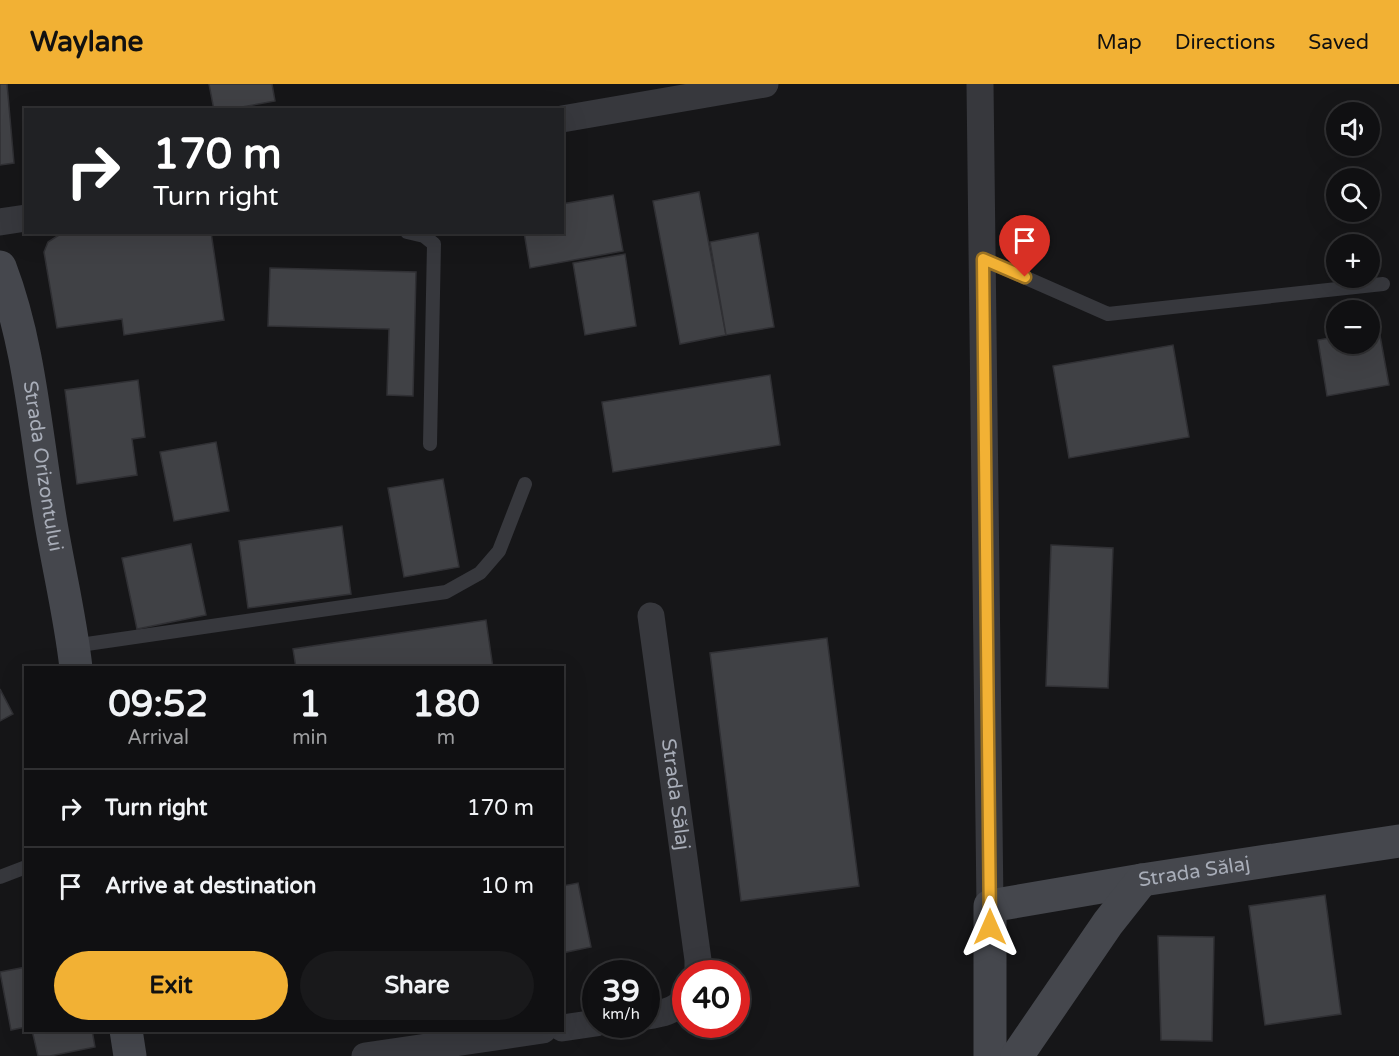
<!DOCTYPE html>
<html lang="en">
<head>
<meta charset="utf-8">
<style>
  :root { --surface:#101012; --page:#19191b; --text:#f1f3f6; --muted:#9c9d9f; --line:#303032; --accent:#f2b134 }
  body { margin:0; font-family:"Varela Round",sans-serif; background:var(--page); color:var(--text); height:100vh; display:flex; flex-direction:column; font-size:22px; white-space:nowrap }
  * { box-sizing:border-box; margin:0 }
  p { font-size:20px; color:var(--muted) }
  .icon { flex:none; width:33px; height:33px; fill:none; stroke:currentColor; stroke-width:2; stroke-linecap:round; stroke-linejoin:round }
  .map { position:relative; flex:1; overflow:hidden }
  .details { position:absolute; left:24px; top:582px; width:540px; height:366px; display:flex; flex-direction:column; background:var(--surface); border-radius:0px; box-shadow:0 6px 24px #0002,0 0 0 2px var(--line) }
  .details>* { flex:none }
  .banner { position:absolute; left:24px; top:24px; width:540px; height:126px; border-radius:0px; box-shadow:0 6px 24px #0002,0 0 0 2px var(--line); background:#202124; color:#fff; overflow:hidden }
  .fabs { position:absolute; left:1326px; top:18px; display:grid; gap:12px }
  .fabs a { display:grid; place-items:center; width:54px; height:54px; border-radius:50%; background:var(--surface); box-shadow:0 6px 24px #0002,0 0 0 2px var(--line); font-size:30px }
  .speed { position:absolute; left:582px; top:876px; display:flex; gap:12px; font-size:30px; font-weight:700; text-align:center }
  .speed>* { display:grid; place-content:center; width:78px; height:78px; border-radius:50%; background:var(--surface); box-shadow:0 6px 24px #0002,0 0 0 2px var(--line); line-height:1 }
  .speed small { font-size:15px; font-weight:400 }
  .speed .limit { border:9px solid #d22; background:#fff; color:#111 }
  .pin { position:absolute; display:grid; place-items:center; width:51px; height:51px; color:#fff; margin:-62px -26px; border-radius:50% 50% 50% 0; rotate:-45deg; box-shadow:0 0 6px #0007 }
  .pin .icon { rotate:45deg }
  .me { position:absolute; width:66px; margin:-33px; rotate:0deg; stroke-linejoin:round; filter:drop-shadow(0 0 4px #0008) }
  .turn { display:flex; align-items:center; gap:21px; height:126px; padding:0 30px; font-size:27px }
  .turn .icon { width:78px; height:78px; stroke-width:2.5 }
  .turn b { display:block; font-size:42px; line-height:51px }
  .eta { display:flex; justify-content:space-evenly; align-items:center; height:102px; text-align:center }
  .eta b { font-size:36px; font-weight:700; line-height:42px }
  .primary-button { display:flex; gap:12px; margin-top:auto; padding:12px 30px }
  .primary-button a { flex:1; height:69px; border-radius:36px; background:var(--accent); color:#111; font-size:24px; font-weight:700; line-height:69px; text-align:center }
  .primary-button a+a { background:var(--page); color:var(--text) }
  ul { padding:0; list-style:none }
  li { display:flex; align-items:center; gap:18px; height:78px; padding:0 30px; border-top:2px solid var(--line) }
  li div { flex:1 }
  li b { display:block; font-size:22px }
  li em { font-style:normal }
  header { display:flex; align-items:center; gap:36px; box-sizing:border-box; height:84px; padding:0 30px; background:var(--accent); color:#111 }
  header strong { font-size:28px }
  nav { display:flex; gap:33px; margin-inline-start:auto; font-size:21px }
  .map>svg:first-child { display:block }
  .building { fill:#404145; stroke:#303034; stroke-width:1.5 }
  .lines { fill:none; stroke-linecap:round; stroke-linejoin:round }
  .lane { stroke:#37383d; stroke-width:14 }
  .street { stroke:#37383d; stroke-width:27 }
  .secondary { stroke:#45474d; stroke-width:33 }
  .route-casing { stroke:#9d7322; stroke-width:15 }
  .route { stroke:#f2b134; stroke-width:10 }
  .labels { text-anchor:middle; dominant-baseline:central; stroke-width:4.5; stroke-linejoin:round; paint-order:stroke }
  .street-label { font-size:20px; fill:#a8adb8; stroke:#111113 }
</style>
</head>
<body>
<header>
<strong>Waylane</strong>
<nav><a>Map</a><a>Directions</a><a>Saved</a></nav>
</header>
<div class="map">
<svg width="1399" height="972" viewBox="0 0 1399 972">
  <rect width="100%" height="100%" fill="#161618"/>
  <g class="building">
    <polygon points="0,0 7,0 14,79 0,81"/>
    <polygon points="209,0 272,0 275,17 225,26 214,26"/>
    <polygon points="699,108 726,251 680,260 653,117"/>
    <polygon points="613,111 623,167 530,184 524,148 562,148 562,120"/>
    <polygon points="74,148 211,148 224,236 124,251 122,235 57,244 44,168 48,158 59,151"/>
    <polygon points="758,149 774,243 726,251 710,158"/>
    <polygon points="625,170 636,242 585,251 573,179"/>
    <polygon points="270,184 416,188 413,312 387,311 389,245 268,242"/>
    <polygon points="1379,246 1389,301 1327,312 1318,256 1336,253 1336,260 1370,260 1370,248"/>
    <polygon points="1173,261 1189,353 1069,374 1053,282"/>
    <polygon points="770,291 780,361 613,388 602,318"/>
    <polygon points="138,296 145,353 132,355 137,391 77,400 65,306"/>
    <polygon points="216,358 229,427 174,437 160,368"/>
    <polygon points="443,395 459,483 404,493 388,404"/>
    <polygon points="342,442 351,510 248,524 239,457"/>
    <polygon points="191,460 206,531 137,545 122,474"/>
    <polygon points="1051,461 1113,464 1108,604 1046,602"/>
    <polygon points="486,536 493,584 296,584 293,565"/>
    <polygon points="827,554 859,802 741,817 710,569"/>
    <polygon points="0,605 13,630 0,637"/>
    <polygon points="578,799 591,863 562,869 562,802"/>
    <polygon points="1325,811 1341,930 1265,941 1249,822"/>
    <polygon points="1158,852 1214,853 1212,957 1161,956"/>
    <polygon points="26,883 26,943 11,946 0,888"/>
    <polygon points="32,946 92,946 95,963 50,972 38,972"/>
  </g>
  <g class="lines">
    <g class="lane">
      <polyline points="407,148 424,152 434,160 430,360"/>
      <polyline points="983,175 1108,230 1383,200"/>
      <polyline points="73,562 446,508 480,489 499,467 525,400"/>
      <polyline points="0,793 26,783"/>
    </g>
    <g class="street">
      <polyline points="980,0 990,822"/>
      <polyline points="562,35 765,0"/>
      <polyline points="0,138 26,134"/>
      <path id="s1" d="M651,532L698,876V890"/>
      <path d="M646,932C661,930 675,927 686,915"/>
      <polyline points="562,944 596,939"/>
      <polyline points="365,972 543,946"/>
    </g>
    <g class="secondary">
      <path id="s2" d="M0,183C29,259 35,342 48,421C56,475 70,529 76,584"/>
      <polyline points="126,946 130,972"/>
      <path id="s3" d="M990,972V822L1142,796L1399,757"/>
      <polyline points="1017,972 1108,839 1142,796"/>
    </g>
  </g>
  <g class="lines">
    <defs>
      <polyline id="route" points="990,843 983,175 1025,193"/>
    </defs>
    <use href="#route" class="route-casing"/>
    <use href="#route" class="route"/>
  </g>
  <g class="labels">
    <g class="street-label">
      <text stroke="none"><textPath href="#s2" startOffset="204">Strada Orizontului</textPath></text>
      <text stroke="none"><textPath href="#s1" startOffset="180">Strada Sălaj</textPath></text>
      <text stroke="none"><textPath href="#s3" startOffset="357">Strada Sălaj</textPath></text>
    </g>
  </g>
</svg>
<div class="fabs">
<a><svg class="icon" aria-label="sound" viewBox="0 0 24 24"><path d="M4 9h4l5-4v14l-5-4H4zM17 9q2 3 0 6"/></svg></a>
<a><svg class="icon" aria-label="search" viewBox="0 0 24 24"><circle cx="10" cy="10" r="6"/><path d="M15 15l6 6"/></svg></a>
<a>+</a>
<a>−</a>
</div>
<div class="speed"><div>39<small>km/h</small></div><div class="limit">40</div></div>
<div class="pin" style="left:1025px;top:193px;background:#d93025"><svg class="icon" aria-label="arrive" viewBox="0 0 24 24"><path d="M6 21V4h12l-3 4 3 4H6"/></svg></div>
<svg class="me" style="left:990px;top:843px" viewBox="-20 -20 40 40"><path d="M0-17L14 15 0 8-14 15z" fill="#f2b134" stroke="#fff" stroke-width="4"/></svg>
<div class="banner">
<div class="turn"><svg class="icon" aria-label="right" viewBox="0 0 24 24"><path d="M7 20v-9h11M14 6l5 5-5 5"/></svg><div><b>170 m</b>Turn right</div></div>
</div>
<section class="details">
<div class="eta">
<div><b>09:52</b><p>Arrival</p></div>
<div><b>1</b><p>min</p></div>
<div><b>180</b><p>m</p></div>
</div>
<ul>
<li><svg class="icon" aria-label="right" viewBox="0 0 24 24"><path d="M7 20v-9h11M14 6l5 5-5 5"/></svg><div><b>Turn right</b></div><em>170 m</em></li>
<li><svg class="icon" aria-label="arrive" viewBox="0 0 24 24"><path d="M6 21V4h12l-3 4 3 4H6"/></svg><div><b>Arrive at destination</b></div><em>10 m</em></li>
</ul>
<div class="primary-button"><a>Exit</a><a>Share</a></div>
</section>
</div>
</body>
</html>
